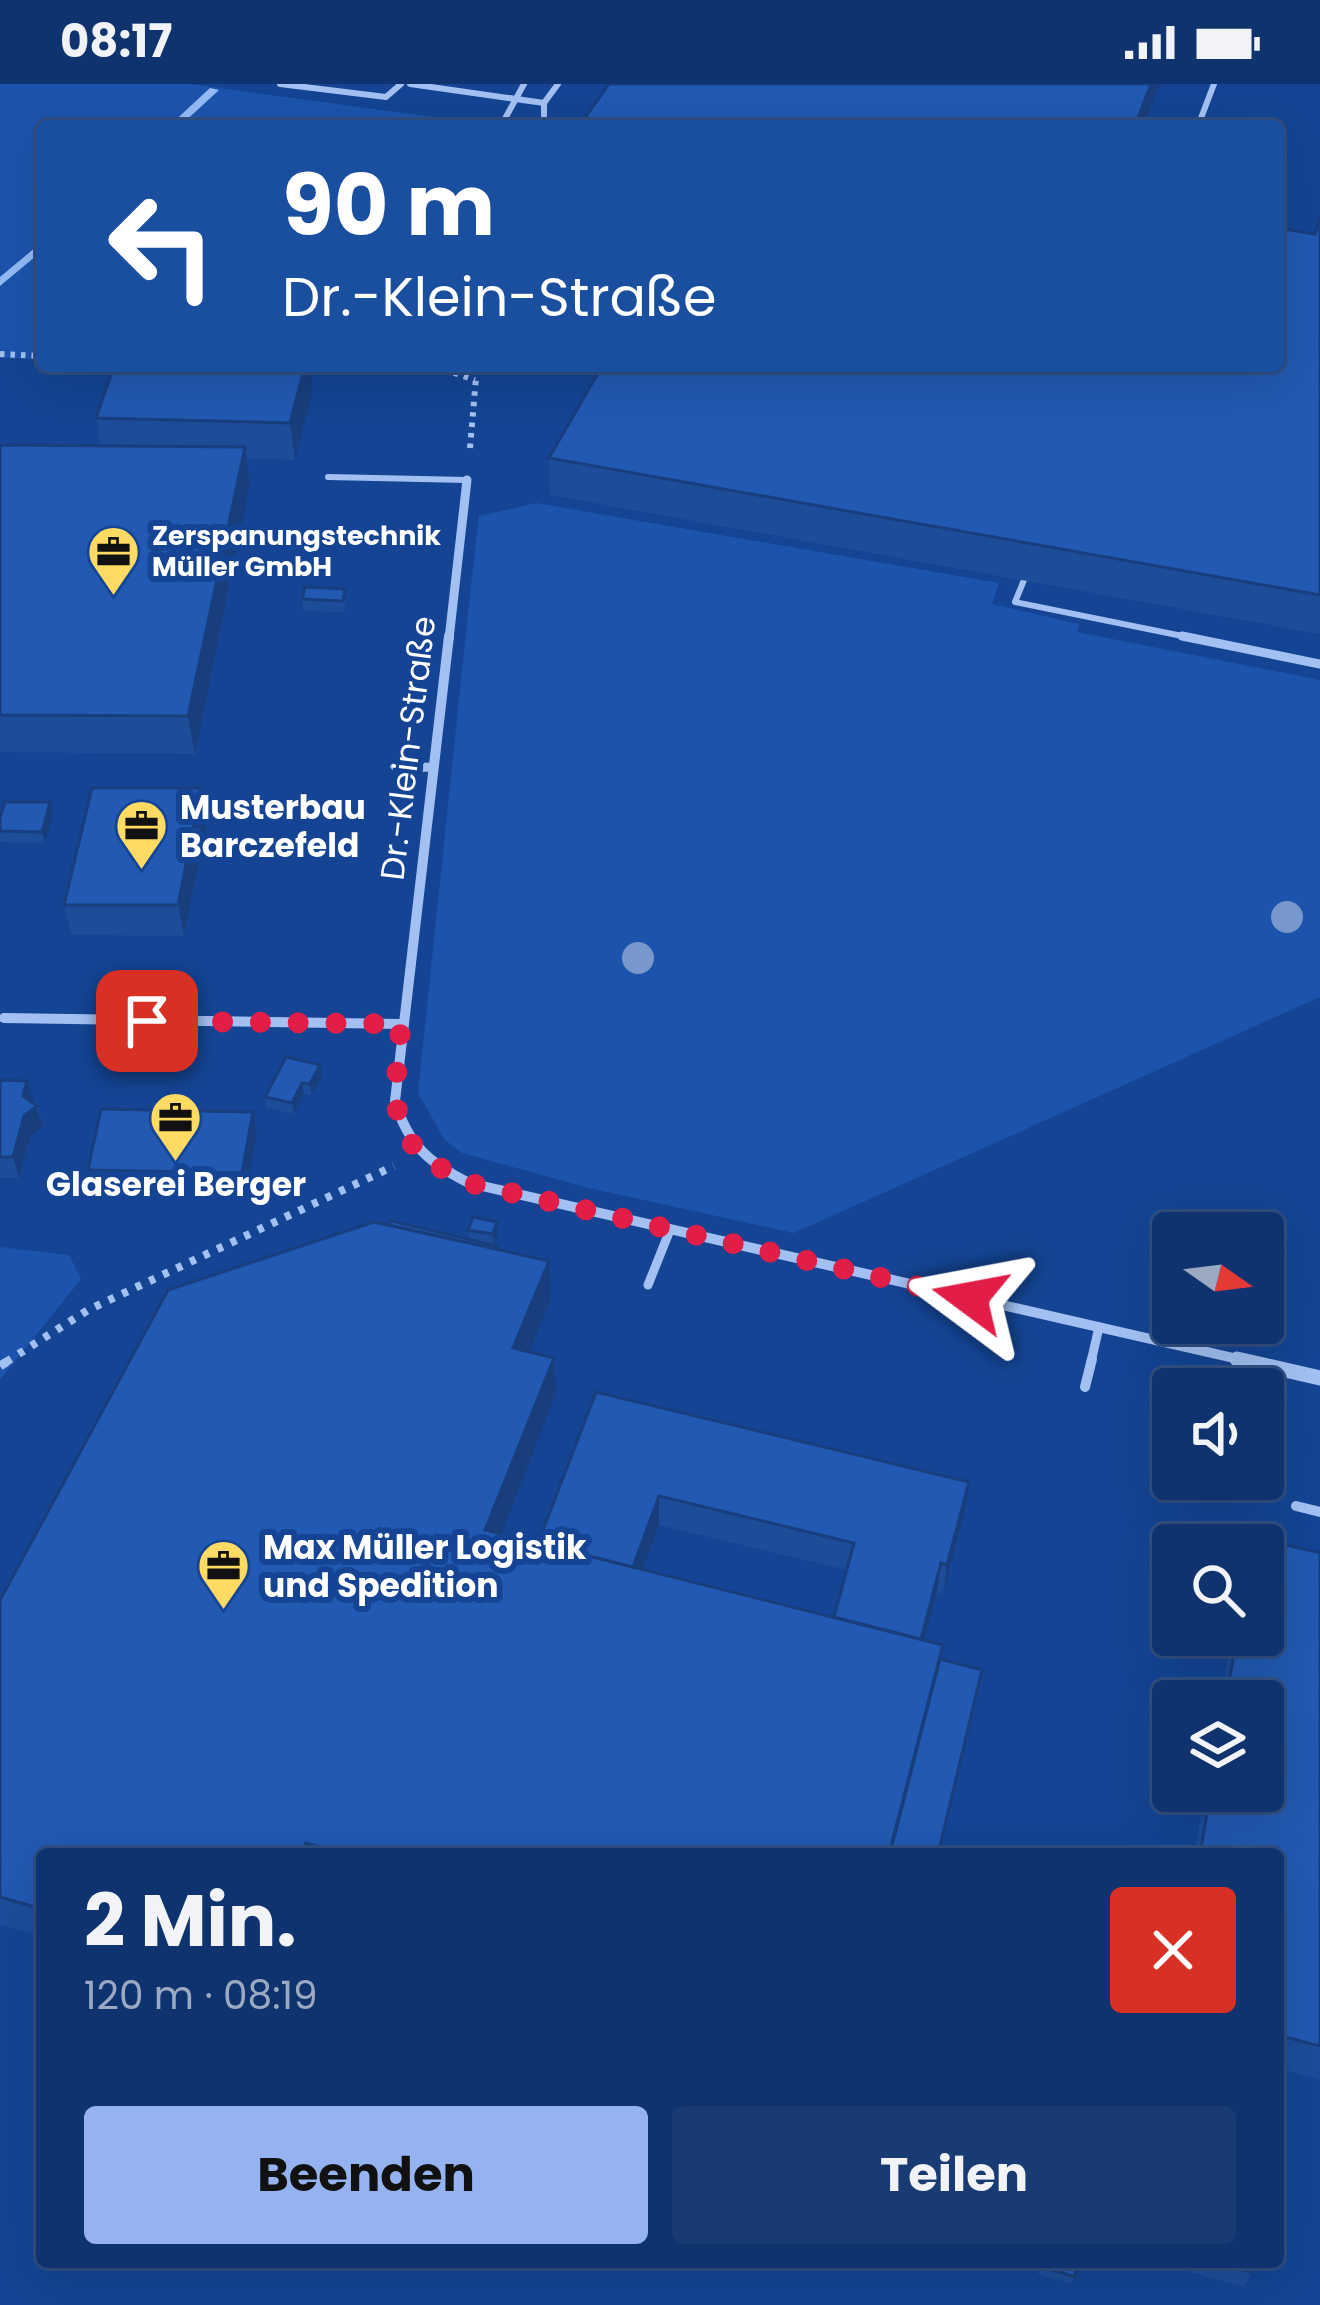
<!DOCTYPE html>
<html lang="de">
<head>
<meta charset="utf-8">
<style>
  :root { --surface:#0f336e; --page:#183b73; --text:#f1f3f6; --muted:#9baac2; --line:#2f4e81; --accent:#95b2f1 }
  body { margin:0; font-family:Poppins,sans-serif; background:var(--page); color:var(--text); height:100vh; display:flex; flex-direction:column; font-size:45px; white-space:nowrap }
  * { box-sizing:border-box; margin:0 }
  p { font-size:39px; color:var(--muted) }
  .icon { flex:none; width:66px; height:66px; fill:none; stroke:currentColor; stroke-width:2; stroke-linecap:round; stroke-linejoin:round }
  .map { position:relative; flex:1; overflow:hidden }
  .panel { position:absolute; left:36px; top:1764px; width:1248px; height:420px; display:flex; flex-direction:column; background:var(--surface); border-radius:12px; box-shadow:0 12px 48px #0002,0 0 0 3px var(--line) }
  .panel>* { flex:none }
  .top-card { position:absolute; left:36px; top:36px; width:1248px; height:252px; border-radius:12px; box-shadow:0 12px 48px #0002,0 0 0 3px var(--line); background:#1a4fa0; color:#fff; overflow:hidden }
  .needle { width:78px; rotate:104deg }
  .tools { position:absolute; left:1152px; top:1128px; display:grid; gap:24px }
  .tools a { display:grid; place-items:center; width:132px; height:132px; border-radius:12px; background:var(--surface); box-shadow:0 12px 48px #0002,0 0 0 3px var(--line); font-size:60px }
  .pin { position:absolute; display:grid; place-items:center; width:102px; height:102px; color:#fff; margin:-51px; border-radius:24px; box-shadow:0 6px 18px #0006 }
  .me { position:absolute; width:132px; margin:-66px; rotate:283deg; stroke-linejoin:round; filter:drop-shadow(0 0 9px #0008) }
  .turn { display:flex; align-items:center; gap:42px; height:252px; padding:0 48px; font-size:54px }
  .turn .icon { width:156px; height:156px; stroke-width:2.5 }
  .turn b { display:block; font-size:84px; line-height:102px }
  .round { display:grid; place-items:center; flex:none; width:126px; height:126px; border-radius:12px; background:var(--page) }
  .headline { display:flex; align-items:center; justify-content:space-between; height:204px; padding:0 48px }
  h1 { font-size:72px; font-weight:700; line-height:90px }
  .button { display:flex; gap:24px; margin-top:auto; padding:24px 48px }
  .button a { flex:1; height:138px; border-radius:12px; background:var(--accent); color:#111; font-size:48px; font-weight:700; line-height:138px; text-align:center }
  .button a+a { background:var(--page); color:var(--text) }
  .status { display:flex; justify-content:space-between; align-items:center; height:84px; padding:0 60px; background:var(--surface); direction:ltr }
  .status svg { height:33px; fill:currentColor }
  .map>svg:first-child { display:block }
  .green { fill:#1c54ad }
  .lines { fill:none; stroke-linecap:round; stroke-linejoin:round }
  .stream { fill:#94bbf5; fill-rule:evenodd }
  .path-far2 { stroke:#a2c1f2; stroke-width:6; stroke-dasharray:4.5 6; stroke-linecap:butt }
  .path-far1 { stroke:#a2c1f2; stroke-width:8; stroke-dasharray:6 9; stroke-linecap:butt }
  .path { stroke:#a2c1f2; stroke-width:9; stroke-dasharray:8 10; stroke-linecap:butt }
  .lane-far2 { stroke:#a2c1f2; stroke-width:6 }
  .lane-far1 { stroke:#a2c1f2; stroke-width:9 }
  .lane { stroke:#a2c1f2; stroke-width:10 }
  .street-far2 { stroke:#a2c1f2; stroke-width:9 }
  .street-far1 { stroke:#a2c1f2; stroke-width:10 }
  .street { stroke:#a2c1f2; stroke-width:15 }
  .tree { fill:#7898cd }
  .wall { fill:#1d4d99; fill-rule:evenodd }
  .shaded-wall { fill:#183e7d }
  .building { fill:#2259b2; stroke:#183e7d; stroke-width:3 }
  .route { stroke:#e11d48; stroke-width:21; stroke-dasharray:0 37.8 }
  .labels { text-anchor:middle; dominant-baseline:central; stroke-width:12; stroke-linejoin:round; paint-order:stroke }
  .far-poi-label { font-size:27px; font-weight:bold; fill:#fff; stroke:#144493; text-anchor:start }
  .street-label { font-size:33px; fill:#fff; stroke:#144493 }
  .poi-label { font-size:33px; font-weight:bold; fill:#fff; stroke:#144493; text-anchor:start }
</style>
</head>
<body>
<div class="status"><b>08:17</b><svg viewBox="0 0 49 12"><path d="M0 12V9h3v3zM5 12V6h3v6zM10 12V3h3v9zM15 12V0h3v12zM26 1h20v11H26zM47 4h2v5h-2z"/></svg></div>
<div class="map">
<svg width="1320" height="2221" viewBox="0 0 1320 2221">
  <rect width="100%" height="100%" fill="#144493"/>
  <g class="green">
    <polygon points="0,0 190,0 493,41 42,42 42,275 0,274"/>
    <polygon points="536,419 999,499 992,520 1079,540 1077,548 1320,596 1320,913 794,1149 589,1104 462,1069 445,1056 418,1009 471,501 479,432"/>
    <polygon points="0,1163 69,1171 81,1195 0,1296"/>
  </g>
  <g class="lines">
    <g class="stream">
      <polygon points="210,4 219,6 180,42 169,42"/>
      <polygon points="42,158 42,167 0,202 0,193"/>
    </g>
    <g class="path-far2">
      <polyline points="0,270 42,272"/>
      <polyline points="434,282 475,296"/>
      <polyline points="470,364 477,282"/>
    </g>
    <polyline class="path-far1" points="6,1278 88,1226 394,1082"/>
    <polyline class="path" points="0,1282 11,1275"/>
    <g class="lane-far2">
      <polyline points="280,0 386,13 401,0"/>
      <polyline points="410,0 544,19"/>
      <polyline points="501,42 524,0"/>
      <polyline points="544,42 544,19 558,0"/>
      <polyline points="1198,42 1214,0"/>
      <polyline points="328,393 467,396"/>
      <polyline points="1024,496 1015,518 1197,555"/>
    </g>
    <g class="lane-far1">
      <polyline points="1182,552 1320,580"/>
      <polyline points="394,684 434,683"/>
      <polyline points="648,1201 670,1146"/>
      <polyline points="1091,1278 1099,1243"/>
    </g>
    <g class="lane">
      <polyline points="1085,1303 1092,1275"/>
      <polyline points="1296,1422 1320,1428"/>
    </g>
    <polyline class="street-far2" points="449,555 467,396"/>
    <g class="street-far1">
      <path d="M449,552L395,1017C408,1061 429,1079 469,1099L1251,1278"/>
      <polyline points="4,934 401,940"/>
    </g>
    <polyline class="street" points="1237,1275 1320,1294"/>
  </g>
  <g class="tree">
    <circle cx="1287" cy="833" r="16"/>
    <circle cx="638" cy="874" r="16"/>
  </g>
  <g class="wall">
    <polygon points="1320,134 1320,550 550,411 549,374 1315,150"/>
    <polygon points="313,305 295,376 247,374 250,400 195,670 0,668 0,361 101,362 96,334"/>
    <polygon points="302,515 347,516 344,528 303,527"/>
    <polygon points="201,704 207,735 184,852 71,851 64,821"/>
    <polygon points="53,730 45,759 0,758 0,733"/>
    <polygon points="322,992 312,1011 304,1010 294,1030 267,1024 265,1013"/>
    <polygon points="0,996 37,1022 43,1043 30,1053 19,1094 0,1094"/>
    <polygon points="253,1028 257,1049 246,1110 94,1108 88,1086"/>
    <path d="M468,1146L498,1149L493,1162H497V1166L551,1214L529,1268L554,1274L556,1310L501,1450L538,1459L596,1308L965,1426L943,1510L937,1508L924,1556L943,1561L940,1575L979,1605L939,1770H42V1853L0,1840V1516L469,1156ZM659,1441L847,1486L834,1533L643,1485Z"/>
    <polygon points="1254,1453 1320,1469 1320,1996 1278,1984 1278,1770 1194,1770 1205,1707 1263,1707 1263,1617 1221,1617 1232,1551 1263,1551 1263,1461 1252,1461"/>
    <polygon points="1041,2178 1077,2178 1072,2200 1038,2190"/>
    <polygon points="1154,2178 1253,2178 1251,2188 1244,2203"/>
  </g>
  <g class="shaded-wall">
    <polygon points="1151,0 1160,0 1143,42 1135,42"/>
    <polygon points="305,282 310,282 313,305 295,376 290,339"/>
    <polygon points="245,363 250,400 195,670 188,632"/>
    <polygon points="201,704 207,735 184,852 178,821"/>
    <polygon points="50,718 53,730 45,759 42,748"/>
    <polygon points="320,981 322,992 312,1011 310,1000"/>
    <polygon points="27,997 43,1043 30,1053 19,1094 13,1073"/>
    <polygon points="302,999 304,1010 294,1030 292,1019"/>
    <polygon points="253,1028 257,1049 246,1110 242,1089"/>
    <polygon points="497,1138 498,1149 493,1162 493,1150"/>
    <polygon points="549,1177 551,1214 516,1300 513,1264"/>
    <polygon points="554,1274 556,1310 489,1481 485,1446"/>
    <polygon points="969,1398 965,1426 943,1510 947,1481"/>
    <polygon points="659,1412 659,1441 631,1517 631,1489"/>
    <polygon points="941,1479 937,1508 915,1589 919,1562"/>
  </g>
  <g class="building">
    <polygon points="609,0 1151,0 1135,42 606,42 582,38"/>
    <polygon points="1320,134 1320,511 549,374 602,282 1278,282 1278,144 1315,150"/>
    <polygon points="114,282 305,282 290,339 96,334"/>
    <polygon points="0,361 245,363 188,632 0,631"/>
    <polygon points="305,503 345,505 343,517 302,515"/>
    <polygon points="92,704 201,704 178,821 64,821"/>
    <polygon points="5,718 50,718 42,748 0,747 0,733"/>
    <polygon points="286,973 320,981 310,1000 302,999 292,1019 265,1013"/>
    <polygon points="0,996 27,997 23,1012 37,1022 24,1032 13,1073 0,1073"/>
    <polygon points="101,1025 253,1028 242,1089 88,1086"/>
    <polygon points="473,1133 497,1138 493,1150 468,1146"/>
    <polygon points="391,1137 497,1162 496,1165 389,1141"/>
    <polygon points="374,1138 549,1177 513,1264 554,1274 485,1446 943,1561 889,1770 344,1770 306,1759 301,1770 42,1770 42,1825 0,1813 0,1516 168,1206"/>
    <polygon points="596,1308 969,1398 947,1481 941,1479 921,1555 834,1533 854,1459 659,1412 633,1483 538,1459"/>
    <polygon points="1254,1453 1320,1469 1320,1962 1278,1951 1278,1770 1200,1770 1211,1707 1263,1707 1263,1617 1226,1617 1237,1551 1263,1551 1263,1461 1253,1461"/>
    <polygon points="940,1575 982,1586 938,1770 890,1770"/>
    <polygon points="307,1765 324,1770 305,1770"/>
    <polygon points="1042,2178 1077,2178 1075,2193 1041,2182"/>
    <polygon points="1214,2178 1253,2178 1251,2188"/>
  </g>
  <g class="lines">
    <path class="route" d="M147,937L401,940C394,1026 382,1058 469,1099L970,1214"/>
  </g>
  <defs>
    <symbol id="office-pin" viewBox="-11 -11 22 30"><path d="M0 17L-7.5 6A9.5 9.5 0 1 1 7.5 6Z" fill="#ffdb63" stroke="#144493"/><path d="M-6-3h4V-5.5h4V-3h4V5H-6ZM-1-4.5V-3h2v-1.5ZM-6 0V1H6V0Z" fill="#111"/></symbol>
  </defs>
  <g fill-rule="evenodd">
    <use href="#office-pin" x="84" y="438" width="59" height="81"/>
    <use href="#office-pin" x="112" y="712" width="59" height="81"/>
    <use href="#office-pin" x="146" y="1004" width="59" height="81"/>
    <use href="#office-pin" x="194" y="1452" width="59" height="81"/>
  </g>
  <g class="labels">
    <g class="far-poi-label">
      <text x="152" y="451">Zerspanungstechnik<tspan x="152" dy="31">Müller GmbH</tspan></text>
    </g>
    <g class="street-label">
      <text transform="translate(408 664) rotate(-83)">Dr.-Klein-Straße</text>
    </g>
    <g class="poi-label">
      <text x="180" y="723">Musterbau<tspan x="180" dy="38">Barczefeld</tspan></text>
      <text x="176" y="1100" text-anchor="middle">Glaserei Berger</text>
      <text x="263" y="1463">Max Müller Logistik<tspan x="263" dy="38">und Spedition</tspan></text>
    </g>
  </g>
</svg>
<div class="tools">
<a><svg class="needle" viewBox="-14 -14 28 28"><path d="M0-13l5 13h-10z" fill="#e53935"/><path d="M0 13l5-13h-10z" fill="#9baac2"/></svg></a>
<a><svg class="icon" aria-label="sound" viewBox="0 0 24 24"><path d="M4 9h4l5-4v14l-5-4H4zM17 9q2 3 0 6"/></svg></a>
<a><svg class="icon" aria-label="search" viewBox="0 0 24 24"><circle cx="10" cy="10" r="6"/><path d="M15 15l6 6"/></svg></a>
<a><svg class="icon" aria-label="layers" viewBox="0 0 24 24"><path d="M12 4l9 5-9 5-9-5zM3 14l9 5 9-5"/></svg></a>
</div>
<div class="pin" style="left:147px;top:937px;background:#d93025"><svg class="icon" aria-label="arrive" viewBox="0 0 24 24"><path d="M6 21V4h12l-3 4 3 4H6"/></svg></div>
<svg class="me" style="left:970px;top:1214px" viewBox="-20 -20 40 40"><path d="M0-17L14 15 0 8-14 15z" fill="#e11d48" stroke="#fff" stroke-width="4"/></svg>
<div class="top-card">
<div class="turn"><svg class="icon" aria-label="left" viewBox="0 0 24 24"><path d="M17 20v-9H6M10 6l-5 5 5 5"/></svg><div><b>90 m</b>Dr.-Klein-Straße</div></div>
</div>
<section class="panel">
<div class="headline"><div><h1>2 Min.</h1><p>120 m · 08:19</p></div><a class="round" style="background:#d93025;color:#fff"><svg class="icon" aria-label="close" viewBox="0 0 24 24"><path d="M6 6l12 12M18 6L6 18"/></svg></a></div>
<div class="button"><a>Beenden</a><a>Teilen</a></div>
</section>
</div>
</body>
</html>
